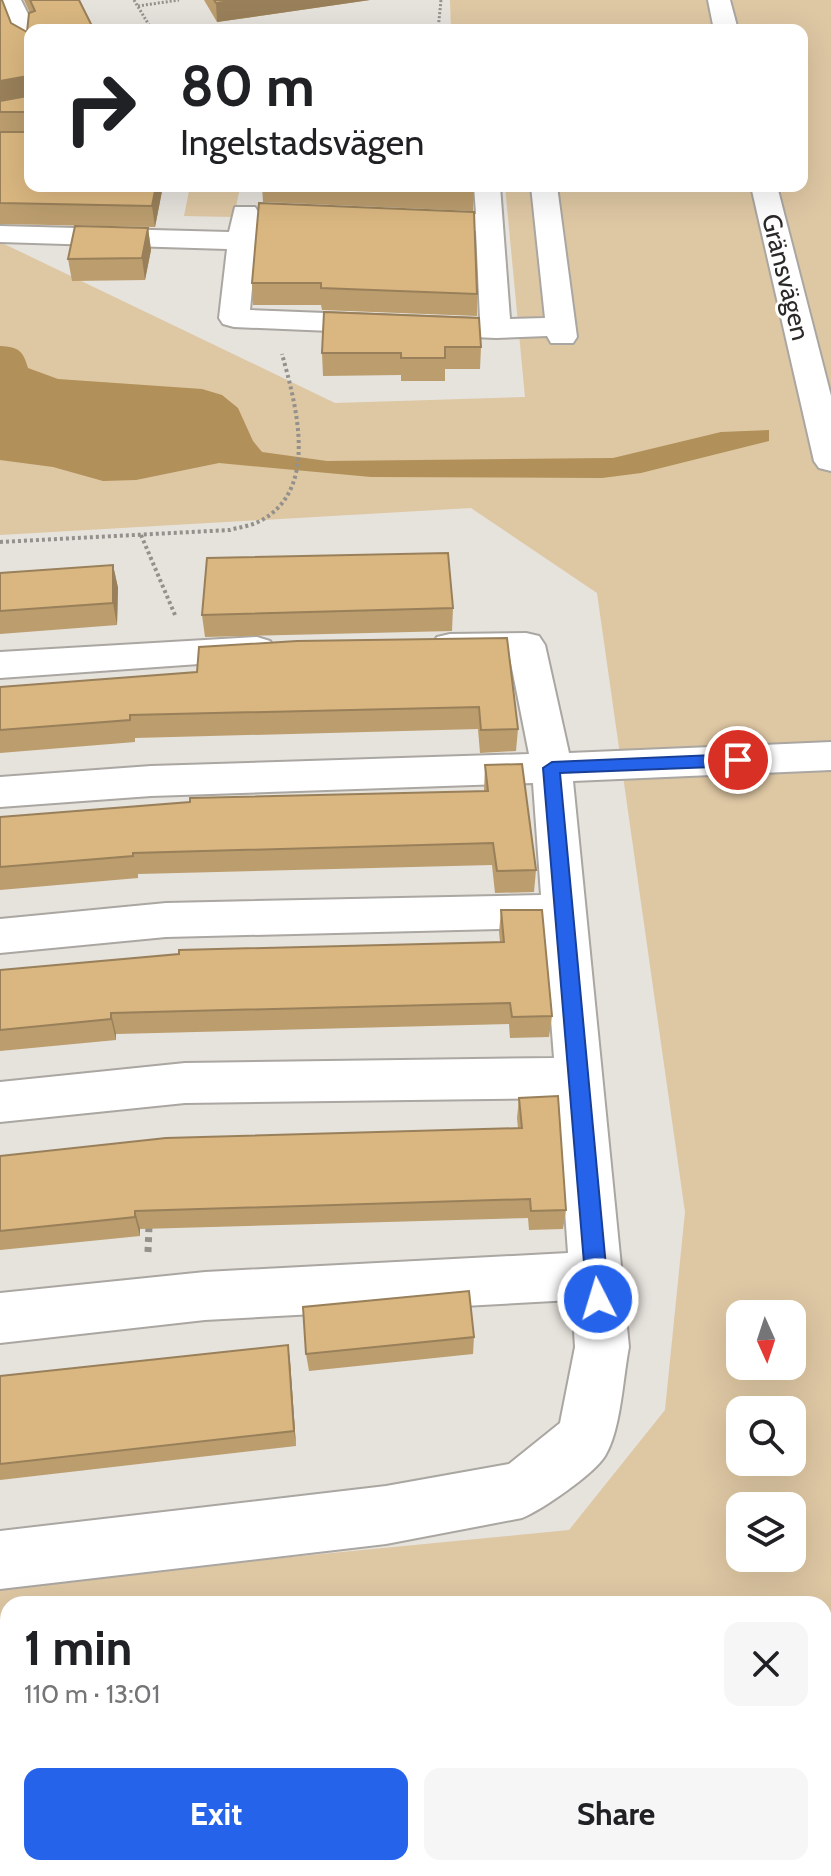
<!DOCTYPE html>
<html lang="en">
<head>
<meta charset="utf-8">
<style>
  :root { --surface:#fff; --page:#f6f6f6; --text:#202124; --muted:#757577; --accent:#2563eb }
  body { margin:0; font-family:Cabin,sans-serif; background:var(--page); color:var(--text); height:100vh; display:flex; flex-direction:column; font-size:30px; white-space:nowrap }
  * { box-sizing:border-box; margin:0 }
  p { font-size:26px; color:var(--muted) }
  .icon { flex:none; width:44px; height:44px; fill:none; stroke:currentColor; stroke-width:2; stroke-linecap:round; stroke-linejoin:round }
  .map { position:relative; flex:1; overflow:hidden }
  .sheet { position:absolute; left:0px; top:1596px; width:832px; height:280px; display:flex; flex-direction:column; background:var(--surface); border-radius:24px 24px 0 0; box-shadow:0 8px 32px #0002 }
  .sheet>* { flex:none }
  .guide { position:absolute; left:24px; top:24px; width:784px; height:168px; border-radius:16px; box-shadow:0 8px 32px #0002; background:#fff; color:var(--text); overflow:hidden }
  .needle { width:52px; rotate:177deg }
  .tools { position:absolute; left:726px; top:1300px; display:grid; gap:16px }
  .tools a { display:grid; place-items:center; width:80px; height:80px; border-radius:16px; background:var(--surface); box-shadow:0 8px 32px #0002; font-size:40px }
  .pin { position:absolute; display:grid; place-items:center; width:68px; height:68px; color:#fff; margin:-34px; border:4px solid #fff; border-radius:50%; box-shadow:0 2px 8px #0007 }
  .me { position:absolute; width:88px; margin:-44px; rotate:355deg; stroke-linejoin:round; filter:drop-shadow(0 0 6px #0008) }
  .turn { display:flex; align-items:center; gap:28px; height:168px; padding:0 24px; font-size:36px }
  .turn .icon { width:104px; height:104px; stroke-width:2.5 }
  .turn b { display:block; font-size:56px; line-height:68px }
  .round { display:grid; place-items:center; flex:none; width:84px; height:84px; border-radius:16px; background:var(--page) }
  .overview { display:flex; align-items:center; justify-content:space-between; height:136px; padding:0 24px }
  h1 { font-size:48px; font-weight:700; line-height:60px }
  .button { display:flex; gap:16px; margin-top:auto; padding:16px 24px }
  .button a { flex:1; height:92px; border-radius:16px; background:var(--accent); color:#fff; font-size:32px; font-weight:700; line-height:92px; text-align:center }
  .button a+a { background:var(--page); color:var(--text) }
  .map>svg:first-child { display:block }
  .green { fill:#dec7a3; fill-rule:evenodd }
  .water { fill:#b19059 }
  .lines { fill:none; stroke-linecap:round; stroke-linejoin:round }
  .minor-casing { stroke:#aaa6a1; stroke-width:4 }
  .path-far2 { stroke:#94918c; stroke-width:3; stroke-dasharray:2 2; stroke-linecap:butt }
  .path-far1 { stroke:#94918c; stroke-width:4; stroke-dasharray:3 3; stroke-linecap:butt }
  .path { stroke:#94918c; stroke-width:7; stroke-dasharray:5 5; stroke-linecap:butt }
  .minor { fill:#fff; fill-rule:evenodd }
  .wall { fill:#bb9d6e }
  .shaded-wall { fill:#99805a }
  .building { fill:#dab780; stroke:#99805a; stroke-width:2 }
  .route { fill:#2563eb; stroke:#184099; stroke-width:2 }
  .labels { text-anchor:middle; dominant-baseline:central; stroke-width:6; stroke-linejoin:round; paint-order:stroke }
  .far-street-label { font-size:26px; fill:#2b2927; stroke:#fff }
</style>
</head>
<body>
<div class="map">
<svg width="831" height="1876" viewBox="0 0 831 1876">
  <rect width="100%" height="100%" fill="#e6e2dc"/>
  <g class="green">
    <path d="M450,0H831V1876H0V1585L569,1530L665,1410L685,1212L597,593L471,508L0,535V242L335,403L525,397L505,186H802V30H451ZM740,1314H792V1366H740ZM740,1410H792V1462H740ZM740,1506H792V1558H740ZM8,1604H824V1868H8Z"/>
    <polygon points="190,186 240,187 234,217 184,216"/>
  </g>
  <path class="water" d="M0,346C19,347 23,351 28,368L58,379L202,389L222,395L238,408L253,441L262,452L327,461L613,458L721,432L769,430V441L641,473L602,478L371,477L219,463L136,480L103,481L53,467L0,460Z"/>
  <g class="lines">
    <defs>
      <g id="minor">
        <polygon points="0,0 21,0 36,30 30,30 30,49 18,42"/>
        <polygon points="708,0 730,0 738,30 714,30"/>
        <polygon points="474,186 500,186 510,319 545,318 531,186 557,186 577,337 573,343 551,343 547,336 496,338 234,327 223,324 219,318 227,249 0,242 0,226 229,232 235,207 255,207 259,213 250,310 480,319 476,231 415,228 405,226 401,220 405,214 415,212 476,214"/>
        <polygon points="751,186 777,186 831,396 831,471 819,468 814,461"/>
        <path d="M526,633L539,636L545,645L569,753L831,742V770L573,781L629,1347C623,1377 621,1430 605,1456C594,1474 542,1510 522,1518L386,1544L0,1589V1531L386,1486L509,1464L560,1423L575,1347L572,1300L205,1320L0,1343V1293L205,1272L568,1253L557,1098L185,1103L0,1122V1082L185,1063L554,1058L544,928L166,937L0,953V919L166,903L541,895L533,783L151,796L0,807V777L151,766L529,754L510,658H450L437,655L431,646L437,637L450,634Z"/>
        <polygon points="257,637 270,641 276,650 270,659 0,678 0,652"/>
        <polygon points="831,1631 831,1702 824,1705 824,1634"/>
        <polygon points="675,1868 742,1868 738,1876 671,1876"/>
      </g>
    </defs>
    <use href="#minor" class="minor-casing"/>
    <g class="path-far2">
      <polyline points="134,0 152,30"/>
      <polyline points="138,6 179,0"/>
      <polyline points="142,30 151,29"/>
      <polyline points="438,30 441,0"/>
    </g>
    <g class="path-far1">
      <polyline points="141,535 175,615"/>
      <path d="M0,542L230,530C240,527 251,526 260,521C320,490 296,405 282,354"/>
    </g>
    <polyline class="path" points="148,1252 149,1226"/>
    <use href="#minor" class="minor"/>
  </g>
  <g class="wall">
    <polygon points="0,0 11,23 27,32 30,13 24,0 79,0 30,30 30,186 163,186 155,227 0,224"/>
    <polygon points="204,0 370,0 217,22"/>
    <polygon points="262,186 473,186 473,211 263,202"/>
    <polygon points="259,203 477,294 477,316 322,310 321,305 253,305 252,283"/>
    <polygon points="148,228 151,250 145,280 72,281 68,259"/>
    <polygon points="324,312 481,347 480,369 445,369 445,381 401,381 401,375 323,376 322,353"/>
    <polygon points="113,565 118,588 117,625 0,634 0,573"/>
    <polygon points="453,608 452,631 205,637 202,615"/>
    <polygon points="507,638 518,729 516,751 480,753 478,729 135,738 135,742 0,753 0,687 197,672"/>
    <polygon points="485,765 536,870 534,892 495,893 492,865 138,874 138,878 0,890 0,817 484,791"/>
    <polygon points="501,910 552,1016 549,1037 510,1038 509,1024 116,1034 116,1040 0,1051 0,970 500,942 499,932"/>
    <polygon points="519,1098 566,1210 563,1229 529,1230 528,1218 140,1229 140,1236 0,1250 0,1156 518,1128 517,1118"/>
    <polygon points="474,1337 473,1354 309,1371 306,1354"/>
    <polygon points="288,1345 290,1361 296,1446 0,1480 0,1376"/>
  </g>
  <g class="shaded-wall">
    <polygon points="237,0 370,0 217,22 216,3"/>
    <polygon points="28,76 30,97 0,102 0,81"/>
    <polygon points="156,186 163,186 155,227 152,206"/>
    <polygon points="148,228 151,250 145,280 142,258"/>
    <polygon points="113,565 118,588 117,625 113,603"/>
    <polygon points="111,1013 116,1034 116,1040 111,1019"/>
    <polygon points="135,1211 140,1229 140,1236 135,1217"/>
    <polygon points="288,1345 290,1361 296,1446 294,1431"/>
  </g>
  <g class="building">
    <polygon points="0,0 2,0 11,23 27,32 29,13 35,11 30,0 79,0 94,30 30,30 30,186 156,186 152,206 0,203 0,132 28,132 28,112 0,112 0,101 28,96 28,76 0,81"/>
    <polygon points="214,0 237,0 216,3"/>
    <polygon points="393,186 473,186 473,189"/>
    <polygon points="259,203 474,212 477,294 321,288 321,283 252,283"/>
    <polygon points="75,226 148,228 142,258 68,259"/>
    <polygon points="324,312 479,318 481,347 445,347 445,358 401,358 401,353 322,353"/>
    <polygon points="448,553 453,608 202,615 207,558"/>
    <polygon points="113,565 113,603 0,611 0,573"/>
    <polygon points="507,638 518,729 481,730 479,707 130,715 130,720 0,730 0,687 197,672 199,647 297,641"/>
    <polygon points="522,764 536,870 497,871 493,843 133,853 133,856 0,867 0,817 190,802 190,798 488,791 485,765"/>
    <polygon points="501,910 542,910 552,1016 512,1017 510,1003 111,1013 111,1019 0,1030 0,970 179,954 179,950 504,942"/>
    <polygon points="558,1096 566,1210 531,1211 530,1199 135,1211 135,1217 0,1231 0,1156 166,1138 522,1128 519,1098"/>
    <polygon points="469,1291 474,1337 306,1354 303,1307"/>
    <polygon points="288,1345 294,1431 0,1464 0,1376"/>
  </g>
  <polygon class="route" points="738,754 746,760 738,766 560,773 609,1299 605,1306 598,1309 590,1306 587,1299 543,768 552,762"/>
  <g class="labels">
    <g class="far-street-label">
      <text transform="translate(786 277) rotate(76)">Gränsvägen</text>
    </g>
  </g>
</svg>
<div class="tools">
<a><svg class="needle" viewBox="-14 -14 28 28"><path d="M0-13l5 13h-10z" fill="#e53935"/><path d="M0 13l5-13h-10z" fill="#757577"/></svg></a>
<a><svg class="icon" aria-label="search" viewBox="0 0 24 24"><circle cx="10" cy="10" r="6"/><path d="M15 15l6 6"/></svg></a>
<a><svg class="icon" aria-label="layers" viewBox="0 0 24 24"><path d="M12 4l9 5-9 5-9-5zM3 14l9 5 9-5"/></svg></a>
</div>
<div class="pin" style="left:738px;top:760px;background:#d93025"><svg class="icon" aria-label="arrive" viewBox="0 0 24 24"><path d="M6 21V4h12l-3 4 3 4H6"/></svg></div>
<svg class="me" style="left:598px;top:1299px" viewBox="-20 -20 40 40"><circle r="17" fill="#2563eb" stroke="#fff" stroke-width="3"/><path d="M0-11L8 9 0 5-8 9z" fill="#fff"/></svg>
<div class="guide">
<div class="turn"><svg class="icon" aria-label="right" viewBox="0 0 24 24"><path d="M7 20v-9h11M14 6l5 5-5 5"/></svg><div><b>80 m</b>Ingelstadsvägen</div></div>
</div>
<section class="sheet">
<div class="overview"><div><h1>1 min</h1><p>110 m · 13:01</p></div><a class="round"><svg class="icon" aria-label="close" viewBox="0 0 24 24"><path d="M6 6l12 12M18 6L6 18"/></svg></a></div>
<div class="button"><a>Exit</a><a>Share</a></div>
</section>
</div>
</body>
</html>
